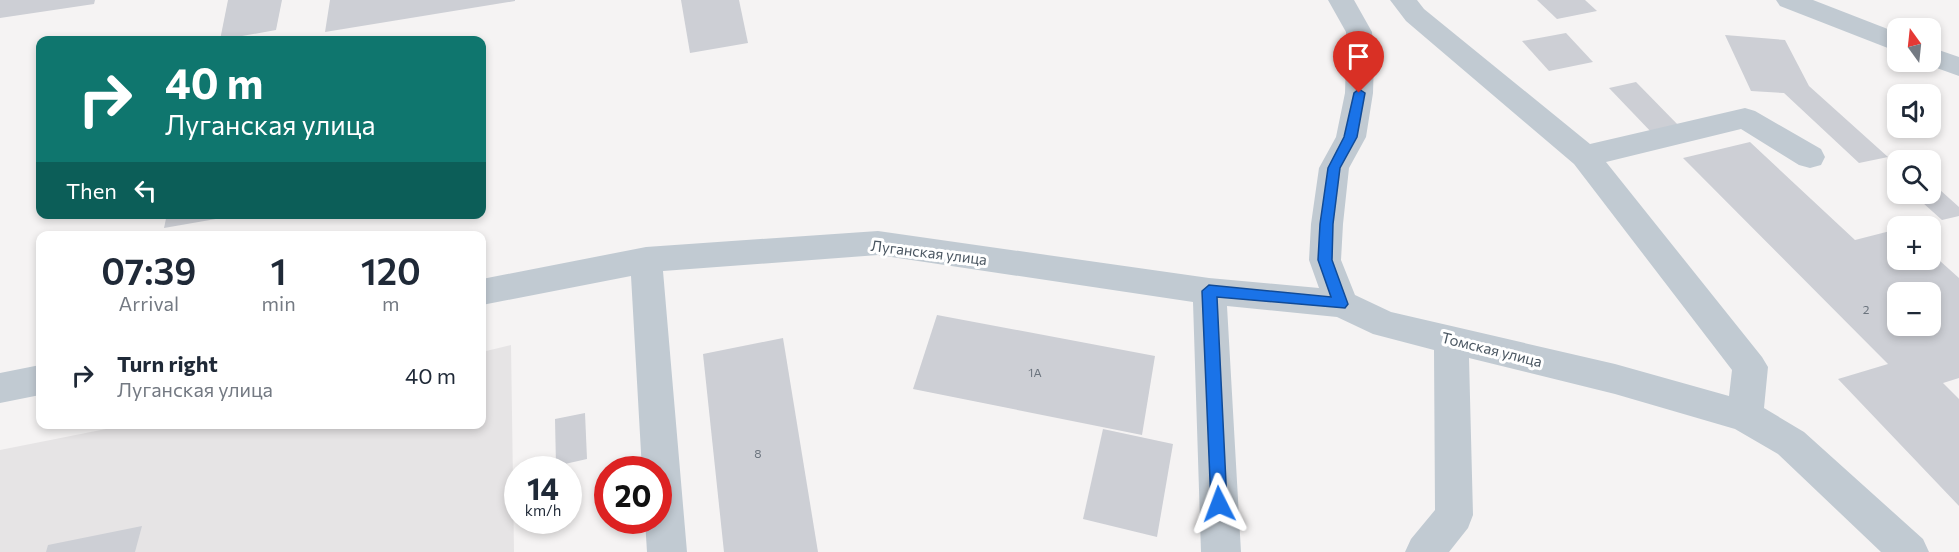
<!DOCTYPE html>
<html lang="en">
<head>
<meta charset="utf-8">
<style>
  :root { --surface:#fff; --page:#f6f6f7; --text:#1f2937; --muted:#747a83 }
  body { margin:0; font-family:Commissioner,sans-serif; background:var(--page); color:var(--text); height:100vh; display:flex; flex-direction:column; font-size:22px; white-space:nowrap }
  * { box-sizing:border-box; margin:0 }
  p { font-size:20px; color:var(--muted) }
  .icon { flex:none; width:33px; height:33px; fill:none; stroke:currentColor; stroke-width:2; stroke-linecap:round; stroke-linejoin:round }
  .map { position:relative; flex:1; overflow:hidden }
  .side { position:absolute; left:36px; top:231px; width:450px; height:198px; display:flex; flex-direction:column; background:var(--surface); border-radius:12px; box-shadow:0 3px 9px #0003 }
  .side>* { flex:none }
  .banner { position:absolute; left:36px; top:36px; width:450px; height:183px; border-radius:12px; box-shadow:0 3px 9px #0003; background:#0f766e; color:#fff; overflow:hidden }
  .needle { width:39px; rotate:345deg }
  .controls { position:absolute; left:1887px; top:18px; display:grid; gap:12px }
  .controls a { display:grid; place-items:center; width:54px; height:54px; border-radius:12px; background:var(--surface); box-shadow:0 3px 9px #0003; font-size:30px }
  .speed { position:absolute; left:504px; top:456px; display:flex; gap:12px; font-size:30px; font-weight:700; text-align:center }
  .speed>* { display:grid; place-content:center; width:78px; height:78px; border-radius:50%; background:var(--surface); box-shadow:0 3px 9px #0003; line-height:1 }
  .speed small { font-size:15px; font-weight:400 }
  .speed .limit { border:9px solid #d22; background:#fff; color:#111 }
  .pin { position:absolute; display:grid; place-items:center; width:51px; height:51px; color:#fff; margin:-62px -26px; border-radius:50% 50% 50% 0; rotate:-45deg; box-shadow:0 0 6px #0007 }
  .pin .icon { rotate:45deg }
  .me { position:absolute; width:66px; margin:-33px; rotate:357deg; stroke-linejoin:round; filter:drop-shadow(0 0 4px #0008) }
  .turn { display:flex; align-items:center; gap:21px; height:126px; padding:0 30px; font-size:27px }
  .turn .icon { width:78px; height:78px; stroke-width:2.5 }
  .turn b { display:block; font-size:42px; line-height:51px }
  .then { display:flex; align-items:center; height:57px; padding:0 30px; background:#0003; gap:12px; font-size:22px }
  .eta { display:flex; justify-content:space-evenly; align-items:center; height:102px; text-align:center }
  .eta b { font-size:36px; font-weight:600; line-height:42px }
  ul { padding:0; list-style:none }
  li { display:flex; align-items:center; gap:18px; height:84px; padding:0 30px }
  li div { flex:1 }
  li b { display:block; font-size:22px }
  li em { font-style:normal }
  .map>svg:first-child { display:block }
  .education { fill:#e6e4e5 }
  .building { fill:#cdcfd5; fill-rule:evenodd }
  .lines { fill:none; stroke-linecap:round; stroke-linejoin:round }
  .minor { fill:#c1cad2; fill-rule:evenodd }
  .route { fill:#1a73e8; stroke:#114b97; stroke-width:1.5 }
  .labels { text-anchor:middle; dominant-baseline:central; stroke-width:6; stroke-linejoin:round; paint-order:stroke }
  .number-label { font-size:12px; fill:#6b747e }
  .street-label { font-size:15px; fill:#4a5661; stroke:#fff }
</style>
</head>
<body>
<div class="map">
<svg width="1959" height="552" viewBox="0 0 1959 552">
  <rect width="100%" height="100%" fill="#f5f3f3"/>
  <polygon class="education" points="511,345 514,552 0,552 0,450 126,425 482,424 482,352"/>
  <g class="building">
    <polygon points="0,0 95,0 94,4 0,18"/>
    <polygon points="228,0 282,0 276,30 220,40"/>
    <polygon points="330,0 515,0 515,1 325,32"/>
    <polygon points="681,0 739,0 748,43 690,53"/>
    <polygon points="1537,0 1585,0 1597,11 1557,19"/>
    <polygon points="1566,33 1593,62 1549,71 1522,41"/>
    <polygon points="1725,35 1785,40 1809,86 1888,157 1859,163 1784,93 1751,91"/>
    <polygon points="1636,82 1682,129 1654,135 1609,88"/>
    <path d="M1750,142L1855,240L1898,229V260H1930V252L1959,278V378L1943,383L1959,399V506L1838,379L1888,364L1683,158ZM1898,292H1930V326H1898Z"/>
    <polygon points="1930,181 1959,207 1959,216 1942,220 1913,194 1930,194"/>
    <polygon points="167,214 233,214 233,216 164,228"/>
    <polygon points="937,315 1155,356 1142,435 913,389"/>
    <polygon points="783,338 818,552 724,552 703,354"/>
    <polygon points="585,413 587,459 556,466 555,419"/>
    <polygon points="1103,429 1173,444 1157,537 1083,519"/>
    <polygon points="142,526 135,552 46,552 48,545"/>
  </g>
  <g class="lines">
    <g class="minor">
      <polygon points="1328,0 1354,0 1372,32 1374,60 1373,93 1366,137 1349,168 1343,224 1341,260 1355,295 1391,312 1615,364 1729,396 1732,370 1574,164 1406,21 1390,0 1417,0 1424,9 1590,144 1745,108 1755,111 1821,149 1825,157 1821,165 1810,168 1799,165 1741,129 1606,162 1762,357 1768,367 1764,408 1804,432 1923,539 1929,552 1881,552 1778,454 1735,429 1615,394 1469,358 1473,515 1468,528 1449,552 1405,552 1411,539 1435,510 1434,350 1373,334 1337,317 1227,306 1241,552 1201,552 1193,302 878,255 663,271 687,552 647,552 645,520 658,520 658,470 642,470 631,276 482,305 482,279 646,247 878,231 1209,278 1319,288 1309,260 1311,224 1319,168 1336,137 1345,93 1346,60 1346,32"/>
      <polygon points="1776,0 1813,0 1898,33 1898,52 1780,6"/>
      <polygon points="1930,47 1959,57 1959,76 1920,62 1930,62"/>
      <polygon points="40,365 40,395 0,403 0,373"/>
    </g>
  </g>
  <polygon class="route" points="1359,89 1365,93 1357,137 1340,168 1333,224 1332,260 1348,304 1345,308 1217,297 1227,504 1224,510 1219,512 1213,510 1211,504 1202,291 1209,285 1331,297 1318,260 1320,224 1328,168 1344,137 1354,93"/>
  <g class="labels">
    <g class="number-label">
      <text x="1866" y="309">2</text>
      <text x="1035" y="372">1А</text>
      <text x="758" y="453">8</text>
    </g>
    <g class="street-label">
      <text transform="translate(929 252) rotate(7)">Луганская улица</text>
      <text transform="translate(1492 349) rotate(14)">Томская улица</text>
    </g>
  </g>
</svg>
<div class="controls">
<a><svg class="needle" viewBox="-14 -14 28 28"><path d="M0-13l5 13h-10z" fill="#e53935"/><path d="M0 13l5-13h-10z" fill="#747a83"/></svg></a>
<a><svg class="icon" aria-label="sound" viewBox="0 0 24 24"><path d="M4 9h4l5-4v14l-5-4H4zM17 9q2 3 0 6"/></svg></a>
<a><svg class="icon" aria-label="search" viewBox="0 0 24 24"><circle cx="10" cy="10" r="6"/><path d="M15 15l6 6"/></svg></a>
<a>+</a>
<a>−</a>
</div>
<div class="speed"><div>14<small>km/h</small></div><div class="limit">20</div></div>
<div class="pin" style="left:1359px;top:93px;background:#d93025"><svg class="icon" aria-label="arrive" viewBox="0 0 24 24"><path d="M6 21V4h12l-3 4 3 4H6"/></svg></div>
<svg class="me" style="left:1219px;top:504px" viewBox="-20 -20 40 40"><path d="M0-17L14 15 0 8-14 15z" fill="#1a73e8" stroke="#fff" stroke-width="4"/></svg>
<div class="banner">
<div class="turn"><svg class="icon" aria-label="right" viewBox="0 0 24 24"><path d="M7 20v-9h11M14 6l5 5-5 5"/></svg><div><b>40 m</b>Луганская улица</div></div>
<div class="then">Then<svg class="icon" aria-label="left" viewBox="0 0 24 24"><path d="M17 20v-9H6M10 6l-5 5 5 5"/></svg></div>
</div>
<section class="side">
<div class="eta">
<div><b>07:39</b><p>Arrival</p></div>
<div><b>1</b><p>min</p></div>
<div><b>120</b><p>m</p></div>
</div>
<ul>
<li><svg class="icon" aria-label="right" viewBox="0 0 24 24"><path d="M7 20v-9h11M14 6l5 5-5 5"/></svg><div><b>Turn right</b><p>Луганская улица</p></div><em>40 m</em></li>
</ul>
</section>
</div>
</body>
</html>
